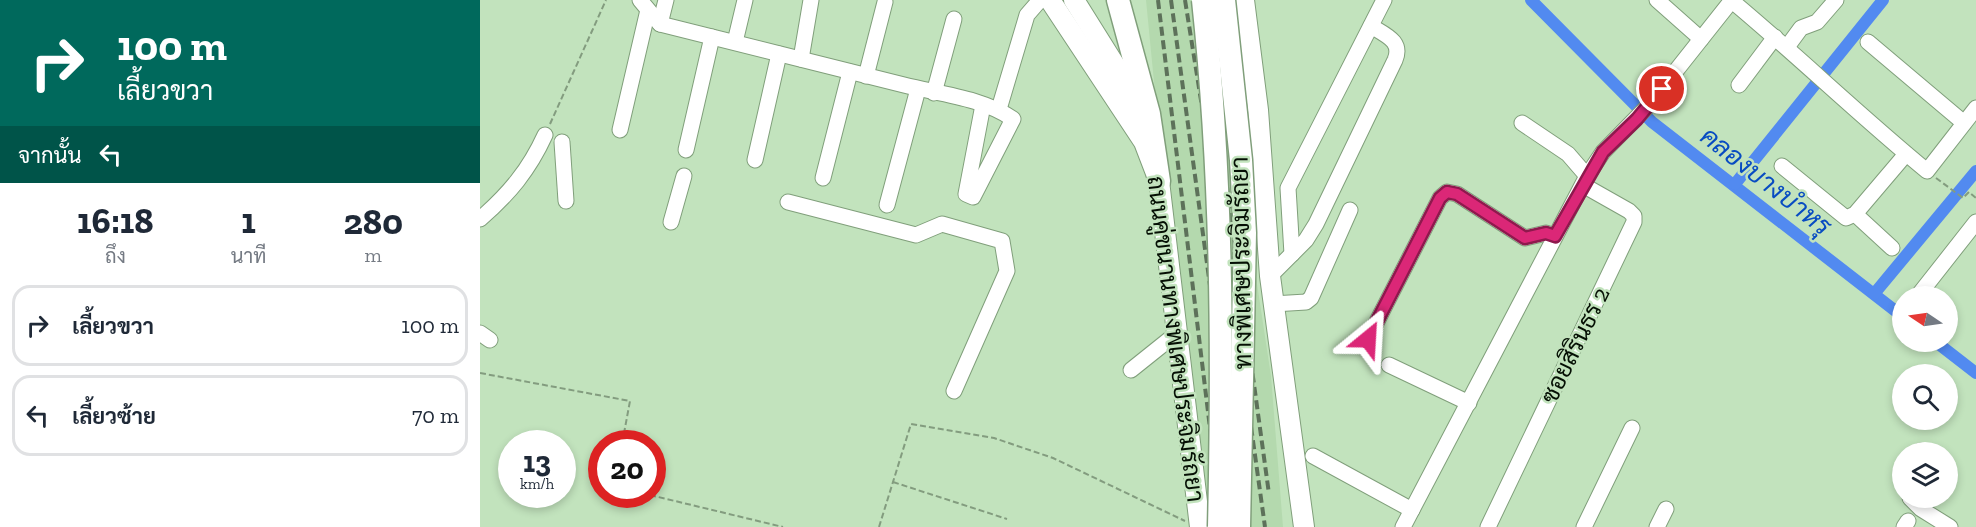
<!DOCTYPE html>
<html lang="th">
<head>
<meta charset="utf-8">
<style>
  :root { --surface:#fff; --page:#f2f2f3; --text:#1f2937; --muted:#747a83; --line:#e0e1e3 }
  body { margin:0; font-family:"Zilla Slab",Sarabun,serif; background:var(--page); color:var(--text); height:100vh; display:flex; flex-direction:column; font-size:22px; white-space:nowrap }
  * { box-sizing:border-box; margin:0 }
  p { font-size:20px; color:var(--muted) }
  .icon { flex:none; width:33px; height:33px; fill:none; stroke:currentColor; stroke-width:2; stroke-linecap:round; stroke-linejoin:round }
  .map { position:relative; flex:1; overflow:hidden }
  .panel { display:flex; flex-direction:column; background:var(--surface); width:480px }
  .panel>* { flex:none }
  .guide { background:#00695c; color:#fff; overflow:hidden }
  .needle { width:39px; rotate:283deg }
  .buttons { position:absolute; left:1412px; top:286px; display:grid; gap:12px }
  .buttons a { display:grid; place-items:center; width:66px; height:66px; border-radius:50%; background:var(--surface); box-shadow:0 3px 9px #0003; font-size:30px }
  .speed { position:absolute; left:18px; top:430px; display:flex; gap:12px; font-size:30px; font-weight:700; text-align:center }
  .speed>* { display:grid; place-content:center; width:78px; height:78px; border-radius:50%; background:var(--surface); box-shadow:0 3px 9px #0003; line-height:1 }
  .speed small { font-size:15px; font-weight:400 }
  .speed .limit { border:9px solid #d22; background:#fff; color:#111 }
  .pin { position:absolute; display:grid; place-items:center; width:51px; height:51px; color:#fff; margin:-26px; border:3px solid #fff; border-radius:50%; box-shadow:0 2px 6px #0007 }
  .me { position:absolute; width:66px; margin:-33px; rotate:27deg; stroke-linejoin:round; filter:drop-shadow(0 0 4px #0008) }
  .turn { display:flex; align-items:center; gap:21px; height:126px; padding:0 18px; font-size:27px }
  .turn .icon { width:78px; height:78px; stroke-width:2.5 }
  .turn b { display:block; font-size:42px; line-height:51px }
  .then { display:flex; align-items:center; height:57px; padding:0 18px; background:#0003; gap:12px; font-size:22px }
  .eta { display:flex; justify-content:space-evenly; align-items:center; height:102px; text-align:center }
  .eta b { font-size:36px; font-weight:800; line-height:42px }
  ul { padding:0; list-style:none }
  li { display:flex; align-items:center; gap:18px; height:81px; margin:0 12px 9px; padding:0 6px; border:3px solid var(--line); border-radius:18px }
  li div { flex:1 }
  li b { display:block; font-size:22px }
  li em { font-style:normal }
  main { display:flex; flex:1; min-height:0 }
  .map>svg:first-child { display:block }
  .built { fill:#b4d9ae }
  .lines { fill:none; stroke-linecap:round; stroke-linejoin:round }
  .canal { stroke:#528af0; stroke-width:12 }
  .minor-casing { stroke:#809f7b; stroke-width:17 }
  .major-casing { stroke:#809f7b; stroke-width:22 }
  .highway-casing { stroke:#809f7b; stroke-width:25 }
  .path { stroke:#839c7f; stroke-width:2; stroke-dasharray:6 3; stroke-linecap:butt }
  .minor { stroke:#fff; stroke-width:15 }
  .major { stroke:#fff; stroke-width:20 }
  .highway { stroke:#fff; stroke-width:22 }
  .rail { stroke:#5d715a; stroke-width:4; stroke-dasharray:9 4.5; stroke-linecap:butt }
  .highway-bridge-casing { stroke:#809f7b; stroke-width:25; stroke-linecap:butt }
  .highway-bridge { stroke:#fff; stroke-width:22 }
  .route-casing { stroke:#8e194d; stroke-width:15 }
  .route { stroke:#db2777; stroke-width:10 }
  .labels { text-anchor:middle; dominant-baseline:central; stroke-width:5; stroke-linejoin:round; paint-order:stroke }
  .street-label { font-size:24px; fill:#050f04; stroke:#c2e3bd }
  .water-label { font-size:26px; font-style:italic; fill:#084cc2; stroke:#c2e3bd }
</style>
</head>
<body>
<main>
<section class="panel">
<div class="guide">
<div class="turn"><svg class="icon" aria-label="right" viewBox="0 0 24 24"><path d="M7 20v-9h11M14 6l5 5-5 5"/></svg><div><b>100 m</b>เลี้ยวขวา</div></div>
<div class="then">จากนั้น<svg class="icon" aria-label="left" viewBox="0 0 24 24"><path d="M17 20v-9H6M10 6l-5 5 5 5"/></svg></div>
</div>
<div class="eta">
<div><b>16:18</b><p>ถึง</p></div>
<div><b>1</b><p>นาที</p></div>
<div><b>280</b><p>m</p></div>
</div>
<ul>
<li><svg class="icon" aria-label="right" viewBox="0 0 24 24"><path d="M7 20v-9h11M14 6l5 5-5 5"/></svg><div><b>เลี้ยวขวา</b></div><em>100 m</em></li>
<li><svg class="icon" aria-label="left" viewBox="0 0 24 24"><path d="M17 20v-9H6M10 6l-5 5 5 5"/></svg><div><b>เลี้ยวซ้าย</b></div><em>70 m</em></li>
</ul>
</section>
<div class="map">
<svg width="1496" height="527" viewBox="0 0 1496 527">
  <rect width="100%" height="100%" fill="#c2e3bd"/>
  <polygon class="built" points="666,0 734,0 791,376 803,527 727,527 715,401 688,225"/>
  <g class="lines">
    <g class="canal">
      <polyline points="1051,0 1172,122 1422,316"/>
      <polyline points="1255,184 1403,0"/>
      <polyline points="1394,294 1496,171"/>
      <polyline points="1456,342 1496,373"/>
    </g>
    <defs>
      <g id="minor">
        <path d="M160,0L180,24C261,44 343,65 424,85C460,94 503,98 533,119L493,197L486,194L503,105"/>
        <polyline points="1177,0 1221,39"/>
        <path d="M1252,1C1318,56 1380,116 1447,171L1496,108"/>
        <polyline points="180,24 186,0"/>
        <polyline points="255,42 265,0"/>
        <polyline points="1388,42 1484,123"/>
        <polyline points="1307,47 1321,28 1337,22 1356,0"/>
        <polyline points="321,59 331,0"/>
        <polyline points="386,76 405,2"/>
        <polyline points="1259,85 1295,37"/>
        <polyline points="454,93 474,19"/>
        <polyline points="519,109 547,15 560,0"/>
        <polyline points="1042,123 1088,154 1107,176"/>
        <polyline points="140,130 168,10"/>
        <polyline points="82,142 86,201"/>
        <polyline points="206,150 232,37"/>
        <polyline points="275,160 299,54"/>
        <polyline points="1302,166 1366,218 1375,214 1426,154"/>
        <polyline points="343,178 370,72"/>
        <polyline points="308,202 436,235 462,224 522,241 527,271 474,391"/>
        <polyline points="407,205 438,89"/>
        <polyline points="1375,214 1412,248"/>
        <path d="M0,219C29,194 49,170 65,135"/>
        <polyline points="191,222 204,176"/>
        <polyline points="812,254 808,188 904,0"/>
        <path d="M790,276L826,240L836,224L915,60C923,41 905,35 891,26"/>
        <polyline points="1437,297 1496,222"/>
        <polyline points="793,304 826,302 831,298 870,210"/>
        <polyline points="0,333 10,340"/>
        <polyline points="888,339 960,198 967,192 977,194 1045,238 1066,233 1075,236"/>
        <polyline points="909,365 989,403"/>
        <polyline points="651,370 696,334"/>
        <polyline points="1439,453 1440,451"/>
        <polyline points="833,456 932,510"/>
        <polyline points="1430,498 1441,509 1470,527"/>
        <polyline points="923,527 1107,176 1123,152 1168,106 1252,0"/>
        <polyline points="1008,527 1154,222 1154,216 1149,211 1103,185"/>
        <polyline points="1104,527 1152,428"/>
        <polyline points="1177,527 1186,509"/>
        <polyline points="1424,527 1428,521"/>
      </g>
      <g id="major">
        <polyline points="570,0 664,142 679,181 720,527"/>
        <polyline points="594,0 641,75 659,122"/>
        <polyline points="764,0 778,110 790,276 824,527"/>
      </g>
      <polyline id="highway" points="638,0 669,114 679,181"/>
    </defs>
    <use href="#minor" class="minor-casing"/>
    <use href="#major" class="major-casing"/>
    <use href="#highway" class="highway-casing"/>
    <g class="path">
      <polyline points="70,124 126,0"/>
      <polyline points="1456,178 1483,198 1489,192 1496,198"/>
      <polyline points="0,373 150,401 142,444"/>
      <polyline points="413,482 527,519"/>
      <polyline points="170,495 303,527"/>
      <polyline points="399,527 431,424 514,438 573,458 705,521"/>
    </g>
    <use href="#minor" class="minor"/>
    <use href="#major" class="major"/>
    <use href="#highway" class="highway"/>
    <g class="rail">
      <polyline points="678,0 742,527"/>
      <polyline points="691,0 763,527"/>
      <polyline points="705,0 757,326 785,527"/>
      <polyline points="715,0 747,187 789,494"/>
    </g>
    <defs>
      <g id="highway-bridge">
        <path d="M723,0C742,177 743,349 739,527"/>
        <polyline points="744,0 761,160 765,233 759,527"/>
      </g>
    </defs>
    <use href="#highway-bridge" class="highway-bridge-casing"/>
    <use href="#highway-bridge" class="highway-bridge"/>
  </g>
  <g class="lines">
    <defs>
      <polyline id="route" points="888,339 960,198 967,192 977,194 1045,238 1066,233 1075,236 1123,152 1157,119 1182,89"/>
    </defs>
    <use href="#route" class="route-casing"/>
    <use href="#route" class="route"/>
  </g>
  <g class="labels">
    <g class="street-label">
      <text transform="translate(761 263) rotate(-91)">ทางพิเศษประจิมรัถยา</text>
      <text transform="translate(696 339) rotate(83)">ถนนคู่ขนานทางพิเศษประจิมรัถยา</text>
      <text transform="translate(1095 345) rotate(-64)">ซอยสิรินธร 2</text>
    </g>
    <g class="water-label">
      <text transform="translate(1286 181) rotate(38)">คลองบางบำหรุ</text>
    </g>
  </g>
</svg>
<div class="buttons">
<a><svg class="needle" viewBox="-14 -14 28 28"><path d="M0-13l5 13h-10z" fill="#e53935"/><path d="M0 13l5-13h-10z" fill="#747a83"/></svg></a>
<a><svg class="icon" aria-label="search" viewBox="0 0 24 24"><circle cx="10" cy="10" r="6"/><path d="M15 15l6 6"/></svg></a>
<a><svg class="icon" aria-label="layers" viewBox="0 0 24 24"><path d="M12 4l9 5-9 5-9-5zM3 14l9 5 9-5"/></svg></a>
</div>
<div class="speed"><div>13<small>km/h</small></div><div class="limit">20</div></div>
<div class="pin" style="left:1182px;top:89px;background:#d93025"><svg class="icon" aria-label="arrive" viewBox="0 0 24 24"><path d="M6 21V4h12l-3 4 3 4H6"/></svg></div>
<svg class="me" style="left:888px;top:339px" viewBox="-20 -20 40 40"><path d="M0-17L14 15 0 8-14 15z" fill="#db2777" stroke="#fff" stroke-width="4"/></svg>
</div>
</main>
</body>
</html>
